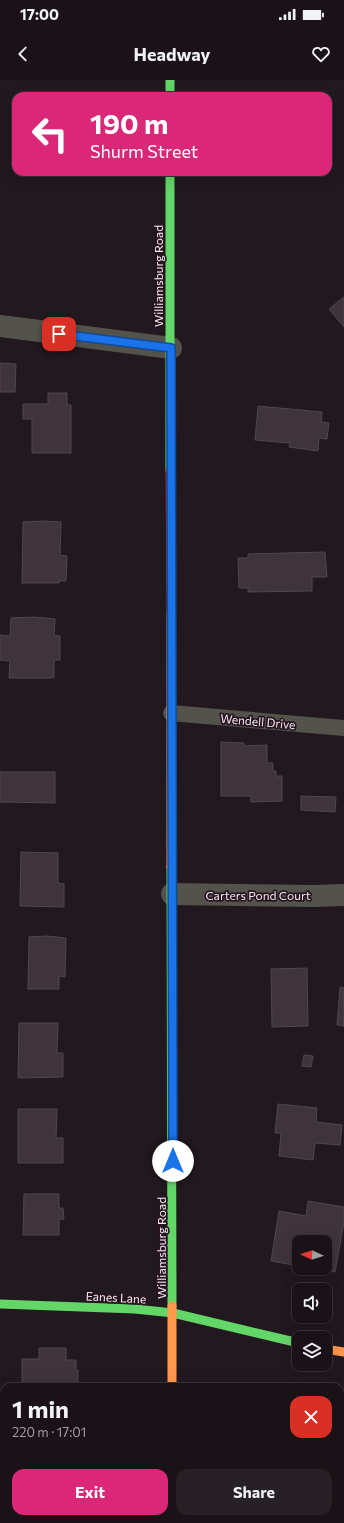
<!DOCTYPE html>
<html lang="en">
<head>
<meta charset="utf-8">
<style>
  :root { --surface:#1a1217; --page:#272024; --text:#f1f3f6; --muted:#9f9ea1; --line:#383236; --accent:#db2777 }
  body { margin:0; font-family:Commissioner,sans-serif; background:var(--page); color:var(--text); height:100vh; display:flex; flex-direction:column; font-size:15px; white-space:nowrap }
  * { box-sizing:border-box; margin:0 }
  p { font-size:13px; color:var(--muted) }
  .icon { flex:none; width:22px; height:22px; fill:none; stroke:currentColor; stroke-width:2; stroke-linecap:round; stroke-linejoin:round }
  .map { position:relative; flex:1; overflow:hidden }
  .panel { position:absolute; left:0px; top:1303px; width:344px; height:140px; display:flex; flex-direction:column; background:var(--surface); border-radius:12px 12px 0 0; box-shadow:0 4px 16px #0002,0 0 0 1px var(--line) }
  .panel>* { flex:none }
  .hud { position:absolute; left:12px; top:12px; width:320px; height:84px; border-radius:12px; box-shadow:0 4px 16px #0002,0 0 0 1px var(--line); background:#db2777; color:#fff; overflow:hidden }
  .needle { width:26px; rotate:273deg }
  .fabs { position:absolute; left:292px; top:1155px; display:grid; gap:8px }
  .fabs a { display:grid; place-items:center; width:40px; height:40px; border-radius:8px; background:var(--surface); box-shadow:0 4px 16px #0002,0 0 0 1px var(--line); font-size:20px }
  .pin { position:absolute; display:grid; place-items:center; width:34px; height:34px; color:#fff; margin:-17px; border-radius:8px; box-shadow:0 2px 6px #0006 }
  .me { position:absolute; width:44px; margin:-22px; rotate:0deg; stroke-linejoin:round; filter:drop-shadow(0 0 3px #0008) }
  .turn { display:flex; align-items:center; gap:14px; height:84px; padding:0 12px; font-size:18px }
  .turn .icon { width:52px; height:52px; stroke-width:2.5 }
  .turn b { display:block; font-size:28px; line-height:34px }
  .round { display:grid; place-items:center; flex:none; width:42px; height:42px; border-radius:12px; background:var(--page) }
  .overview { display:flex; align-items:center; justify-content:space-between; height:68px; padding:0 12px }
  h1 { font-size:24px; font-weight:700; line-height:30px }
  .button { display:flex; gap:8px; margin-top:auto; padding:8px 12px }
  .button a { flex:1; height:46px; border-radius:12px; background:var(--accent); color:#fff; font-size:16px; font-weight:700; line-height:46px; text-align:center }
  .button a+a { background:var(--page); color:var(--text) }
  .status { display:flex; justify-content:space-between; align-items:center; height:28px; padding:0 20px; background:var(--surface); direction:ltr }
  .status svg { height:11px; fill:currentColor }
  header { display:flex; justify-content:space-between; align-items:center; height:52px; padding:0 12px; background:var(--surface); font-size:18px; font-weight:700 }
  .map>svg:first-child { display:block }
  .building { fill:#40343c; stroke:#50474d }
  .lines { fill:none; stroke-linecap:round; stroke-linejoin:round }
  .lane { stroke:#53534c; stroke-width:16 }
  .street { stroke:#53534c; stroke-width:22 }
  .fast { stroke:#63d668; stroke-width:9 }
  .slow { stroke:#ff974d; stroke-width:9 }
  .jam { stroke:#b3261e; stroke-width:9 }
  .route-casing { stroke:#114b97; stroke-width:10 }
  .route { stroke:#1a73e8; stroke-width:7 }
  .labels { text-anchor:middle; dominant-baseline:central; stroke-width:3.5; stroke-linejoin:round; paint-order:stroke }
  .street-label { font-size:12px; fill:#f7e9f2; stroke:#261420 }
</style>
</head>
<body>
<div class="status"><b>17:00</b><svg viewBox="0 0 49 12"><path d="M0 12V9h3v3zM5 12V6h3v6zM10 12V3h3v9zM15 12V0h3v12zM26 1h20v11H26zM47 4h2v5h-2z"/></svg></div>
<header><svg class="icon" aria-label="back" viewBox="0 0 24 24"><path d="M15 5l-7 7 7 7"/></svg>Headway<svg class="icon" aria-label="heart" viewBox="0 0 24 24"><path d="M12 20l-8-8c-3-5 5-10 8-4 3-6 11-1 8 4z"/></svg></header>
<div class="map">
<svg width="344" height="1443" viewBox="0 0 344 1443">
  <rect width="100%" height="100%" fill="#22181f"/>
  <g class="building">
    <polygon points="344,217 344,247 329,229"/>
    <polygon points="0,283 16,284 15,312 0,312"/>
    <polygon points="48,313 67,313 67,325 71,325 71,373 32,373 32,339 23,339 23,324 48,324"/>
    <polygon points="258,326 322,332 321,342 329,343 327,359 319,358 318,371 289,367 290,363 255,360"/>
    <polygon points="43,441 61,442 60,475 67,476 66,501 59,501 59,503 22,503 23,442"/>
    <polygon points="325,472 327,497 312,497 312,511 248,512 248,508 239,508 238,478 248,478 248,474"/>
    <polygon points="34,537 55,539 54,555 60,556 60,580 54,580 54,598 9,598 10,581 0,580 0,555 10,556 11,538"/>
    <polygon points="221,662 244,663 244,666 267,665 267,683 273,683 273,691 276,691 276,696 282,696 282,721 251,722 251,716 221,716"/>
    <polygon points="0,692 55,692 55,723 0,722"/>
    <polygon points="301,716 336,717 335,732 301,730"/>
    <polygon points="21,772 58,773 58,803 64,804 64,827 20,826"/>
    <polygon points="47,856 66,858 65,897 59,896 59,909 28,909 29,857"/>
    <polygon points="307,888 308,946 272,947 271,889"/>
    <polygon points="340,907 344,908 344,946 337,945"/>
    <polygon points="19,943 58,943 57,973 63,973 63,997 18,998"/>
    <polygon points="304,975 313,976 311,987 302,986"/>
    <polygon points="278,1024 317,1028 316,1042 342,1045 340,1065 315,1063 313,1080 279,1076 281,1053 275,1053"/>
    <polygon points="18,1029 57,1029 56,1058 63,1058 63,1083 18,1083"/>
    <polygon points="24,1114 59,1114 59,1128 63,1128 64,1139 59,1139 59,1155 23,1155"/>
    <polygon points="308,1121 344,1127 344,1142 335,1192 313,1188 325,1188 325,1162 299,1162 299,1186 271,1181 279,1131 306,1136"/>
    <polygon points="39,1268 66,1268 66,1280 76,1280 76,1290 78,1290 78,1307 22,1307 22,1279 39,1279"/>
    <polygon points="0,1415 4,1415 4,1439 7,1439 7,1441 0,1441"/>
  </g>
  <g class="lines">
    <polyline class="lane" points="171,633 344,648"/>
    <g class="street">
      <polyline points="0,246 171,268"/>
      <polyline points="172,814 314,816 344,815"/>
    </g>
    <g class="fast">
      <polyline points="170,0 170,16"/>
      <polyline points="170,92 170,391"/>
      <polyline points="171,787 172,1226"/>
      <polyline points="0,1224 135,1229 173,1233 299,1263"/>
    </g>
    <g class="slow">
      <polyline points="171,535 171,787"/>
      <polyline points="172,1226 172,1307"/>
      <polyline points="325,1269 344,1272"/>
      <polyline points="170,1439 170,1443"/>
    </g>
    <polyline class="jam" points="170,391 171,535"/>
  </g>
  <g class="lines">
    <defs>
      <polyline id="route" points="59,254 171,268 173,1081"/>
    </defs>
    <use href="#route" class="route-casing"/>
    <use href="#route" class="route"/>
  </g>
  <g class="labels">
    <g class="street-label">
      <text transform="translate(158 196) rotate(-90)">Williamsburg Road</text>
      <text transform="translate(258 641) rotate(5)">Wendell Drive</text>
      <text x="258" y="815">Carters Pond Court</text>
      <text transform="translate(161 1168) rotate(-90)">Williamsburg Road</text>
      <text transform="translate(116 1217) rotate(3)">Eanes Lane</text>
    </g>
  </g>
</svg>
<div class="fabs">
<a><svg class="needle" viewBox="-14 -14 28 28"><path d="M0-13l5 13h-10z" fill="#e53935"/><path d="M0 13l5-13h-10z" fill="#9f9ea1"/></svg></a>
<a><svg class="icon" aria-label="sound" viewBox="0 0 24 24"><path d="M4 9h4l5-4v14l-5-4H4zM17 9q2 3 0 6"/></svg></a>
<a><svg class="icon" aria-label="layers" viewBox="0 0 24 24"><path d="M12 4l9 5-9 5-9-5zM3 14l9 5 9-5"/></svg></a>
</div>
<div class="pin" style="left:59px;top:254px;background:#d93025"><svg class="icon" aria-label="arrive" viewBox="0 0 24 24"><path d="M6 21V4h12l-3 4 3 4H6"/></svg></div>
<svg class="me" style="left:173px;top:1081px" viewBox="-20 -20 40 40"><circle r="19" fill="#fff"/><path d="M0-13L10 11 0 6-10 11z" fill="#1a73e8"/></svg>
<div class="hud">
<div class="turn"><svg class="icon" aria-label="left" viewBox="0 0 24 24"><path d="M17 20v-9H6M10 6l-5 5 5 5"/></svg><div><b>190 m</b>Shurm Street</div></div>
</div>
<section class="panel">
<div class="overview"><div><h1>1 min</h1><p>220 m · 17:01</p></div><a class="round" style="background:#d93025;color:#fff"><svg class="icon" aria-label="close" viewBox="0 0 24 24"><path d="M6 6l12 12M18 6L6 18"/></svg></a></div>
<div class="button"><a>Exit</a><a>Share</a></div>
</section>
</div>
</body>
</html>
